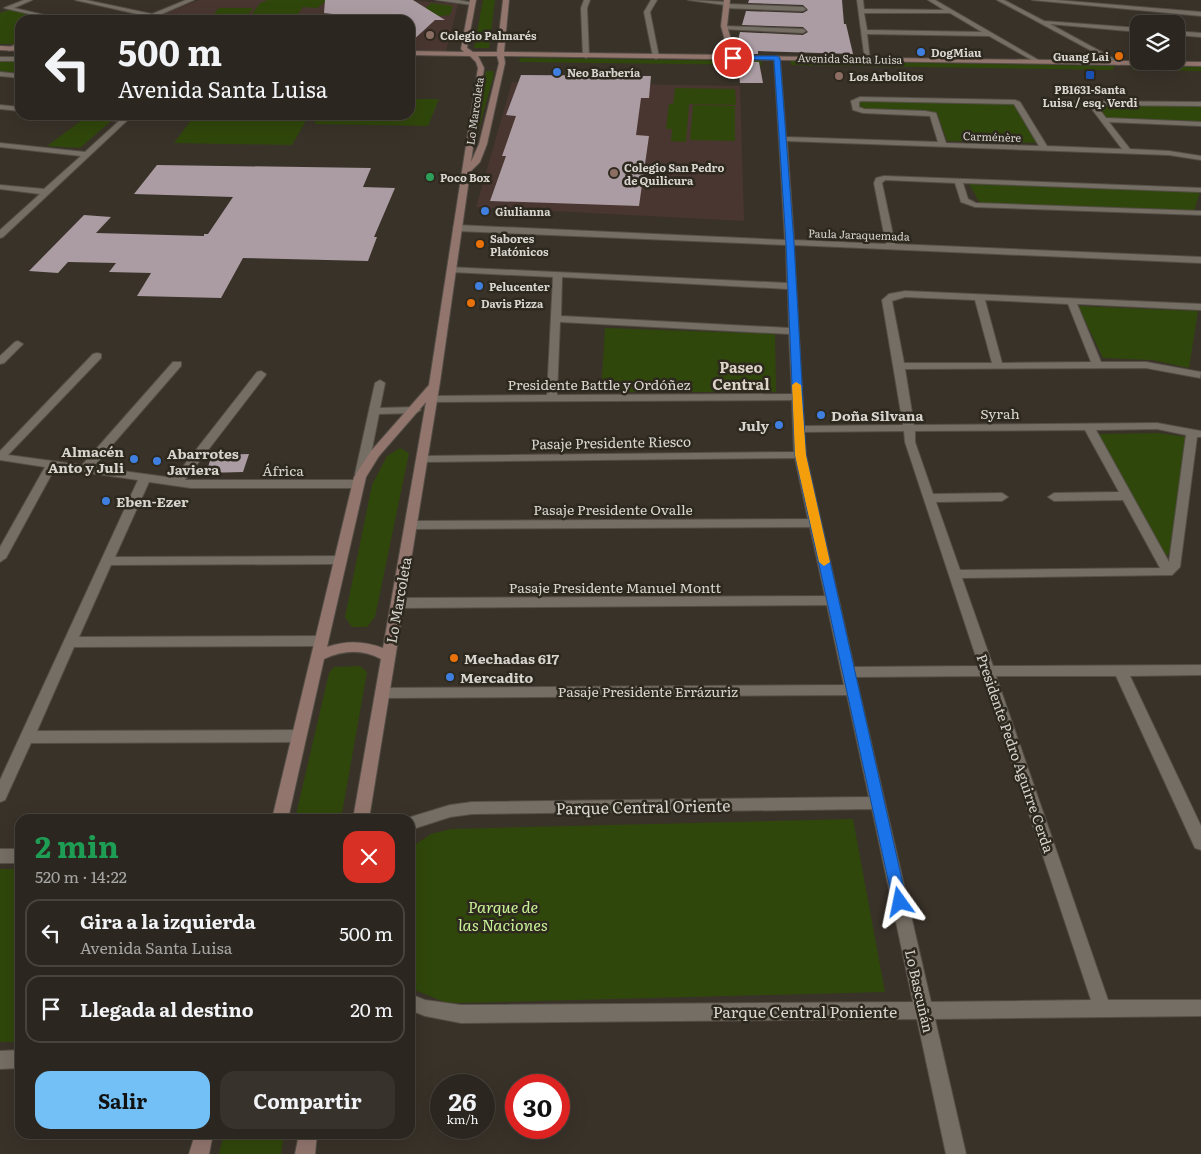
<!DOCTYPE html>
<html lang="es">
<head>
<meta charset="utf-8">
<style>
  :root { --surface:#2b261f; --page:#37322c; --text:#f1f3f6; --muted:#a6a5a4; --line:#47433d; --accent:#73c0f6 }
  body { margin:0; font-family:Literata,serif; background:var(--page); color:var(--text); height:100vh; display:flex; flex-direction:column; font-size:19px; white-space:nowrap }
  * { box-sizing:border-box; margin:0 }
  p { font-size:16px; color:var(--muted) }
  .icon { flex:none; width:28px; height:28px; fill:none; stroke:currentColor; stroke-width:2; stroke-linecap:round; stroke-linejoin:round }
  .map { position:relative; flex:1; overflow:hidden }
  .details { position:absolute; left:15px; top:814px; width:400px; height:325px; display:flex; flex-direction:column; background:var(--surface); border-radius:15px; box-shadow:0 5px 20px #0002,0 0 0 1px var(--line) }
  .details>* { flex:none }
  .top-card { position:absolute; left:15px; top:15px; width:400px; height:105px; border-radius:15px; box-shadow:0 5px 20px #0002,0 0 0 1px var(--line); background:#2b261f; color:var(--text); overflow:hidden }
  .fabs { position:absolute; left:1130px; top:15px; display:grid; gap:10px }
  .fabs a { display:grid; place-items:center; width:55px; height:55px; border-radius:10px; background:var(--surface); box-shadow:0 5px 20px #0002,0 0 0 1px var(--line); font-size:25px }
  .speed { position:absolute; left:430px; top:1074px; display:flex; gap:10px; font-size:25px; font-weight:700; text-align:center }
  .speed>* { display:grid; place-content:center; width:65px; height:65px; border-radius:50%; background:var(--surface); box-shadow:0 5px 20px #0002,0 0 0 1px var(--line); line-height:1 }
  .speed small { font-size:12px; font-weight:400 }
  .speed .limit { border:8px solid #d22; background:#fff; color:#111 }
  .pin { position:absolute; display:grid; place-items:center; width:42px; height:42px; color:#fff; margin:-21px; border:2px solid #fff; border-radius:50%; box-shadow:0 1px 5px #0007 }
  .me { position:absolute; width:55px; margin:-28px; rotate:348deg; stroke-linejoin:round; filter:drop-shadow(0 0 4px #0008) }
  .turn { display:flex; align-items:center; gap:18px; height:105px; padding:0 20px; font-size:22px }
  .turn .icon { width:65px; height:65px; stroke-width:2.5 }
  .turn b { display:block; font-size:35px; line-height:42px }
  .round { display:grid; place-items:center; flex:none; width:52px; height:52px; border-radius:15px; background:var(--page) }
  .overview { display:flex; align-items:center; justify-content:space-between; height:85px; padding:0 20px }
  h1 { font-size:30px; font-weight:700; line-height:38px; color:#1e9e55 }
  .primary-button { display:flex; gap:10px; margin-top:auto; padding:10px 20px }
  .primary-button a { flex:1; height:58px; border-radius:15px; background:var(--accent); color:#111; font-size:20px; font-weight:700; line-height:58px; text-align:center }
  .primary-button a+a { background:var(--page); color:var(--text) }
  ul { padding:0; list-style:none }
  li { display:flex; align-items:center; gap:15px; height:68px; margin:0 10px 8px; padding:0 10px; border:2px solid var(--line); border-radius:15px }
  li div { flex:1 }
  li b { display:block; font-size:19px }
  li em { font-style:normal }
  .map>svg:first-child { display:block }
  .education { fill:#493630 }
  .green { fill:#30470b }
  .building { fill:#aa9ca2 }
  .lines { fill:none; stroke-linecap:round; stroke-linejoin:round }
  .street-casing { stroke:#544e46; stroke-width:2 }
  .secondary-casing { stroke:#544e46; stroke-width:2 }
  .street { fill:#756e64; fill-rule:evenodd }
  .secondary { fill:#92766e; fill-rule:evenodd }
  .route { fill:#1a73e8; stroke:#114b97 }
  .slow { fill:#f59e0b }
  .education-dot { fill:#8d6e63; stroke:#2e291f; stroke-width:2 }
  .shop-dot { fill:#3f7fe0; stroke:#2e291f; stroke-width:2 }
  .food-dot { fill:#e8710a; stroke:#2e291f; stroke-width:2 }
  .transit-dot { fill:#1a4fb4; stroke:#2e291f; stroke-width:2 }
  .leisure-dot { fill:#2e9e5b; stroke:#2e291f; stroke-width:2 }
  .labels { text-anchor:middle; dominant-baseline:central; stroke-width:5; stroke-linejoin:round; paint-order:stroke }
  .far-poi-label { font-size:11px; font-weight:bold; fill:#d8d5cf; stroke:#2e291f; text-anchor:start }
  .far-street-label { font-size:11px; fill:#d8d5cf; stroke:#2e291f }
  .street-label { font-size:14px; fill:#d8d5cf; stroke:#2e291f }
  .poi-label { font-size:14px; font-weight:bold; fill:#d8d5cf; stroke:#2e291f; text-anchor:start }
  .neighbourhood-label { font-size:15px; font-weight:bold; fill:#dbd3c7; stroke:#2e291f }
  .near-street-label { font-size:16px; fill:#d8d5cf; stroke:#2e291f }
  .near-park-label { font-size:16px; font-style:italic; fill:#c8f296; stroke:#2e291f }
</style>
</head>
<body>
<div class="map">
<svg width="1201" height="1154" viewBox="0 0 1201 1154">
  <rect width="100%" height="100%" fill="#393229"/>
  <g class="education">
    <polygon points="199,0 406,0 458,4 446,51 410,51 410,20 150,20"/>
    <polygon points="512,82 740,86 744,221 476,207"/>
  </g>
  <g class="green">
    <polygon points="268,0 328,0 317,8 303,7 298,14 252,14 260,3"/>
    <polygon points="483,0 495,0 489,48 474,48"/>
    <polygon points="431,3 453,6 450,15 429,17 423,11"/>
    <polygon points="219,8 253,8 244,20 209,20"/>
    <polygon points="9,10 55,20 20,20 20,42 14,44 0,44 0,13"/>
    <polygon points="520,58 761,61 762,65 519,62"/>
    <polygon points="0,61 20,61 20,73 0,71"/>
    <polygon points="791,61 1115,66 1112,70 791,65"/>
    <polygon points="1135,66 1201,67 1201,71 1132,70"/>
    <polygon points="486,71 494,71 493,78 477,135 474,137"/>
    <polygon points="675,88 735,89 736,105 689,104 686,142 671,141 672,129 666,129 669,104 673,104"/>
    <polygon points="410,99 439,99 428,126 314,124 319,115 410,115"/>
    <polygon points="859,100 1011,102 1015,104 1036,143 947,141 937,113 863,110 859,108"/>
    <polygon points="693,105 735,106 735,141 690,140"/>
    <polygon points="1096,105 1201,105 1201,123 1108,118 1105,117"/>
    <polygon points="195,115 308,117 292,145 174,143"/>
    <polygon points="85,118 111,121 80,148 47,146"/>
    <polygon points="969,184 1200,192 1194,211 980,203"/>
    <polygon points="1078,306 1198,311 1189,368 1152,360 1103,358"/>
    <polygon points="605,328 775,334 776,392 601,392"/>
    <polygon points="1159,433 1186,437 1169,554 1166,556 1098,434"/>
    <polygon points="400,448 409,453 375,617 367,627 352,627 345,617 372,485 387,456"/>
    <polygon points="360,666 367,672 341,819 295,819 329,673 334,667"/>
    <polygon points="853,819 885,992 459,1003 444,1002 410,988 410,848 431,834 451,829"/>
    <rect x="0" y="869" width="20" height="173"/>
    <polygon points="224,1134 284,1134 281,1154 219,1154"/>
  </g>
  <g class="building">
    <polygon points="325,0 413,0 445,20 435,20 410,43 410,20 358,20 360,17 324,13"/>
    <polygon points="749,0 842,0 844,24 846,24 853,54 758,51 758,54 740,54 743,40 738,40 740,32 803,35 808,32 803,27 742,25 746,11 803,13 808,10 803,5 748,3"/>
    <polygon points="739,61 759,62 763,83 740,83 738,68"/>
    <polygon points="521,75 651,76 649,98 641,98 636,135 649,136 639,206 490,201 506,156 502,156 516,116 506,115"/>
    <polygon points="157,165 371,168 363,187 395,188 374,237 377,237 368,261 243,258 221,298 137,296 151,273 109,272 116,263 68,262 58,273 29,271 84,215 111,217 96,233 204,236 204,234 208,234 233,197 134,194"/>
    <polygon points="249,454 243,472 206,473 212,455"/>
  </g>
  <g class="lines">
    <defs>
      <g id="street">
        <polygon points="24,0 32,0 14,8 66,20 55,20 4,8"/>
        <polygon points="75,0 86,0 152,14 186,0 194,0 148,20 142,19 146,16"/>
        <polygon points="436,0 458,0 475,3 472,5"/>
        <polygon points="584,0 590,0 587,8 589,56 586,58 583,56 581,8"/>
        <polygon points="651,0 657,0 650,12 659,57 656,59 653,57 644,12"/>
        <polygon points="688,0 729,2 729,4 803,7 806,9 803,11 726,8 723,6 725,5"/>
        <path d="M857,0H863L864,9L944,10L928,0H935L1042,62L1037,63L989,36L867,34L870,60L865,61ZM864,13H950L982,32L867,30Z"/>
        <polygon points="997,0 1004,0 1044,21 1139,28 1139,32 1050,24 1120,62 1120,64 1118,65"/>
        <polygon points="1032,0 1056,0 1201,12 1201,16"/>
        <polygon points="724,26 803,29 806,31 803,33 722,29"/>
        <polygon points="1176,31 1201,33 1201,37 1176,35"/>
        <polygon points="20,42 20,46 9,51 6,49"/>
        <path d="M777,56L780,58L786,137L938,142L930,116L863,113L853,110L851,101L860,97L1015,100L1020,102L1047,146L1122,149L1088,104H1069L1067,103V101L1201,102V106L1096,105L1106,118L1201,122V126L1109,122L1130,149L1169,151L1201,156V160L1169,155L787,141L794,240L886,244L874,183L876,178L884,176L1201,188V192L963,183L968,199L976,203L1201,211V215L975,207L961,202L955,183L885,180L882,183L895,244L1201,257V263L794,245L804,426L903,425L882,300L889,294L905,291L1201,304V310L1077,304L1101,362H1146L1201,372L1200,378L1146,368L905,369L914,425L1157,423L1201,431V437H1197L1180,567L1172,575L962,578L993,666L1201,665V675L1130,676L1201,826V850L1195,848L1116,676H996L1108,1000H1201V1016L935,1019L966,1154H946L917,1019L461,1023L425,1016L410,1010V994L425,1000L461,1005L913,1002L872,809L472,814L450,817L410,830V819H404L450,805L472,802L869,797L847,695L382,698L377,697L375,693L377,689L382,688L844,685L827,605L398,608L393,606L392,603L393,600L398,598L825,596L810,527L411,529L405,525L411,521L808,519L795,458L422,462L416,459L422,456L794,452L792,400L432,402L427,399L432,396L547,395L553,277L451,272L448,271V267L787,283L786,245L457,231L453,228L457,225L785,240L774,58ZM861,101L1014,104L1039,146L946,143L936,113L925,111L864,109L859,107V102ZM562,277L788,289L789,328L561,316ZM905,297L975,300L992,363H904L892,301ZM985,300L1068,304L1091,362L1002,363ZM560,322L789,334L792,394L557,395ZM1157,429L1186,435L1169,562L1096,430ZM1085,430L1119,492L1054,493L1048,497L1054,501L1123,500L1160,568L960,570L936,502L1002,501L1008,497L1002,493L933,494L915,442V431ZM904,431L905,442L979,666L854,667L806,455L804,432ZM983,676L1091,1000L931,1002L856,677Z"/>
        <rect x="0" y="57" width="20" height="4"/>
        <polygon points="0,72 20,74 20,78 0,76"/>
        <polygon points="0,105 20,107 20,111 0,109"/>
        <polygon points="75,115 123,117 133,115 3,237 0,238 0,230 40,194 0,189 0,185 44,189 81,156 0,147 0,143 85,152 119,121 79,117"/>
        <polygon points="18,341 23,344 4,363 0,364 0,356 15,342"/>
        <polygon points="97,353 101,354 101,358 8,455 82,465 173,362 181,362 181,366 93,467 174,478 257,372 261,371 266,374 265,376 185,480 358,480 364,484 358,488 191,488 149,482 115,557 341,556 347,560 341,564 111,565 79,637 321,636 326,638 328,641 326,644 321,646 74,647 37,731 299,730 304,732 306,736 304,740 299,742 31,743 5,800 0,802 0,780 138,480 55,468 6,558 0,562 0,547 45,467 0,460 0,451 93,354"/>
        <polygon points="380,380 385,383 380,408 416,407 421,410 416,413 379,414 367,474 361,478 355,474 375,383"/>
        <rect x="0" y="849" width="20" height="14"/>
        <polygon points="20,1050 20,1068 0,1069 0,1051"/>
      </g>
      <g id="secondary">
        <path d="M470,0H476L467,48L473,52H497L503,0H509L504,52L729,55L721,26L724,0H730L727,26L736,56L1201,62V66L504,56L505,63L487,144L480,162L470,172L440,382L369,819H353L381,659C362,649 344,650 324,659L288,819H272L354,477L371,451L429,385L478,68L476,62L470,56L410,55V51L464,52L461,49ZM478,56H497L499,63L479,144L471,162L484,68ZM426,402L383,648C364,641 347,640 327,647L366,477L379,456Z"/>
        <polygon points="0,46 20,47 20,51 0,50"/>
        <polygon points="195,1134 213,1134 209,1154 189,1154"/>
        <polygon points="299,1134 317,1134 315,1154 295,1154"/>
      </g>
    </defs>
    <use href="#street" class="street-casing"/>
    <use href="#secondary" class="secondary-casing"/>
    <use href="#street" class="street"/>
    <use href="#secondary" class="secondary"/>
  </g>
  <polygon class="route" points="733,56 777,56 780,58 794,243 806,455 907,902 905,906 900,908 895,906 893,902 795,455 786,243 774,60 731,59"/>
  <polygon class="slow" points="796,382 801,385 806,455 830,562 824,566 819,562 795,455 792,385"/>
  <g class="education-dot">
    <circle cx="430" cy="35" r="5"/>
    <circle cx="839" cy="76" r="5"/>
    <circle cx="614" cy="173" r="5"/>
  </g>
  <g class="shop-dot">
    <circle cx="921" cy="52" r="5"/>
    <circle cx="557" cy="72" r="5"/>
    <circle cx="485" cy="211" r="5"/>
    <circle cx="479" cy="286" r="5"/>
    <circle cx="821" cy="415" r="5"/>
    <circle cx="779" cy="425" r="5"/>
    <circle cx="134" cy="459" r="5"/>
    <circle cx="157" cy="461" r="5"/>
    <circle cx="106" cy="501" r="5"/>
    <circle cx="450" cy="677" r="5"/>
  </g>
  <g class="food-dot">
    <circle cx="1119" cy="56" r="5"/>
    <circle cx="480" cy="244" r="5"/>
    <circle cx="471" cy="303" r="5"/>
    <circle cx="454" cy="658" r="5"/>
  </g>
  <rect class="transit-dot" x="1085" y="70" width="10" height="10" rx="2.5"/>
  <circle class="leisure-dot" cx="430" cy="177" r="5"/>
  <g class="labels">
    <g class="far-poi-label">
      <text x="440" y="35">Colegio Palmarés</text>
      <text x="931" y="52">DogMiau</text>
      <text x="1109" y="56" text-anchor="end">Guang Lai</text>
      <text x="567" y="72">Neo Barbería</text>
      <text x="849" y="76">Los Arbolitos</text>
      <text x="1090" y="89" text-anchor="middle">PB1631-Santa<tspan x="1090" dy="13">Luisa / esq. Verdi</tspan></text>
      <text x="624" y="167">Colegio San Pedro<tspan x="624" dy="13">de Quilicura</tspan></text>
      <text x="440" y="177">Poco Box</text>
      <text x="495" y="211">Giulianna</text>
      <text x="490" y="238">Sabores<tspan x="490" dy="13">Platónicos</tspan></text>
      <text x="489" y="286">Pelucenter</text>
      <text x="481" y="303">Davis Pizza</text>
    </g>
    <g class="far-street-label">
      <text transform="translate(850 58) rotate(1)">Avenida Santa Luisa</text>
      <text transform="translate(474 111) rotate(-82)">Lo Marcoleta</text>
      <text transform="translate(992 136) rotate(2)">Carménère</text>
      <text transform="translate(859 234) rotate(2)">Paula Jaraquemada</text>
    </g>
    <g class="street-label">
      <text x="599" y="384">Presidente Battle y Ordóñez</text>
      <text x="1000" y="413">Syrah</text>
      <text transform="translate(611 442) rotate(-1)">Pasaje Presidente Riesco</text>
      <text x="283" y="470">África</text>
      <text x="613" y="509">Pasaje Presidente Ovalle</text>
      <text x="615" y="587">Pasaje Presidente Manuel Montt</text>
      <text transform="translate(398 600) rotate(-80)">Lo Marcoleta</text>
      <text x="648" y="691">Pasaje Presidente Errázuriz</text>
      <text transform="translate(1016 753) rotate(71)">Presidente Pedro Aguirre Cerda</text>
      <text transform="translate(920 991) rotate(77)">Lo Bascuñán</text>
    </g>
    <g class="poi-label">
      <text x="831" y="415">Doña Silvana</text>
      <text x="769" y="425" text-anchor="end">July</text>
      <text x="124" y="451" text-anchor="end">Almacén<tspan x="124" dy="16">Anto y Juli</tspan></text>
      <text x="167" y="453">Abarrotes<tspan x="167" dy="16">Javiera</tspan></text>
      <text x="116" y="501">Eben-Ezer</text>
      <text x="464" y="658">Mechadas 617</text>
      <text x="460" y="677">Mercadito</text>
    </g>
    <g class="neighbourhood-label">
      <text x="741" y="366">Paseo<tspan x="741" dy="17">Central</tspan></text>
    </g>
    <g class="near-street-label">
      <text transform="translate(643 806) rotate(-1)">Parque Central Oriente</text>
      <text x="805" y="1011">Parque Central Poniente</text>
    </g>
    <g class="near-park-label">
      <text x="503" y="906">Parque de<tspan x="503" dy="18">las Naciones</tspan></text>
    </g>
  </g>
</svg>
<div class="fabs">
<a><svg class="icon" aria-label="layers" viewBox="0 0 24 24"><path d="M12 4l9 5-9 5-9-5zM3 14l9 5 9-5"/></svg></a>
</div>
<div class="speed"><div>26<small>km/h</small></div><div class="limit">30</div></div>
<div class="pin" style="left:733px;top:58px;background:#d93025"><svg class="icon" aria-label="arrive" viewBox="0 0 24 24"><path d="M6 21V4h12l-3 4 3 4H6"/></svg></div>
<svg class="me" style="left:900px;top:902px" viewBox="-20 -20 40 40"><path d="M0-17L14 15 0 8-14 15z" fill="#1a73e8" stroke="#fff" stroke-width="4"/></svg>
<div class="top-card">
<div class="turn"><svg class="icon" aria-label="left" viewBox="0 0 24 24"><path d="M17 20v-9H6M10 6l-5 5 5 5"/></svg><div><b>500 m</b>Avenida Santa Luisa</div></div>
</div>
<section class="details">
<div class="overview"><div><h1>2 min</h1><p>520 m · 14:22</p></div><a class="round" style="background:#d93025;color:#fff"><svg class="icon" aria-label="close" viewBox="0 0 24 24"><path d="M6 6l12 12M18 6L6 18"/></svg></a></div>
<ul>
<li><svg class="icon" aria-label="left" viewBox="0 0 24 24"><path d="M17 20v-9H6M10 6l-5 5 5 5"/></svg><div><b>Gira a la izquierda</b><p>Avenida Santa Luisa</p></div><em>500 m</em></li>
<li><svg class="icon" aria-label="arrive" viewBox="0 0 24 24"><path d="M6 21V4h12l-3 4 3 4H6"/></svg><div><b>Llegada al destino</b></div><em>20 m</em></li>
</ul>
<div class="primary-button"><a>Salir</a><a>Compartir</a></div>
</section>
</div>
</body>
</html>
